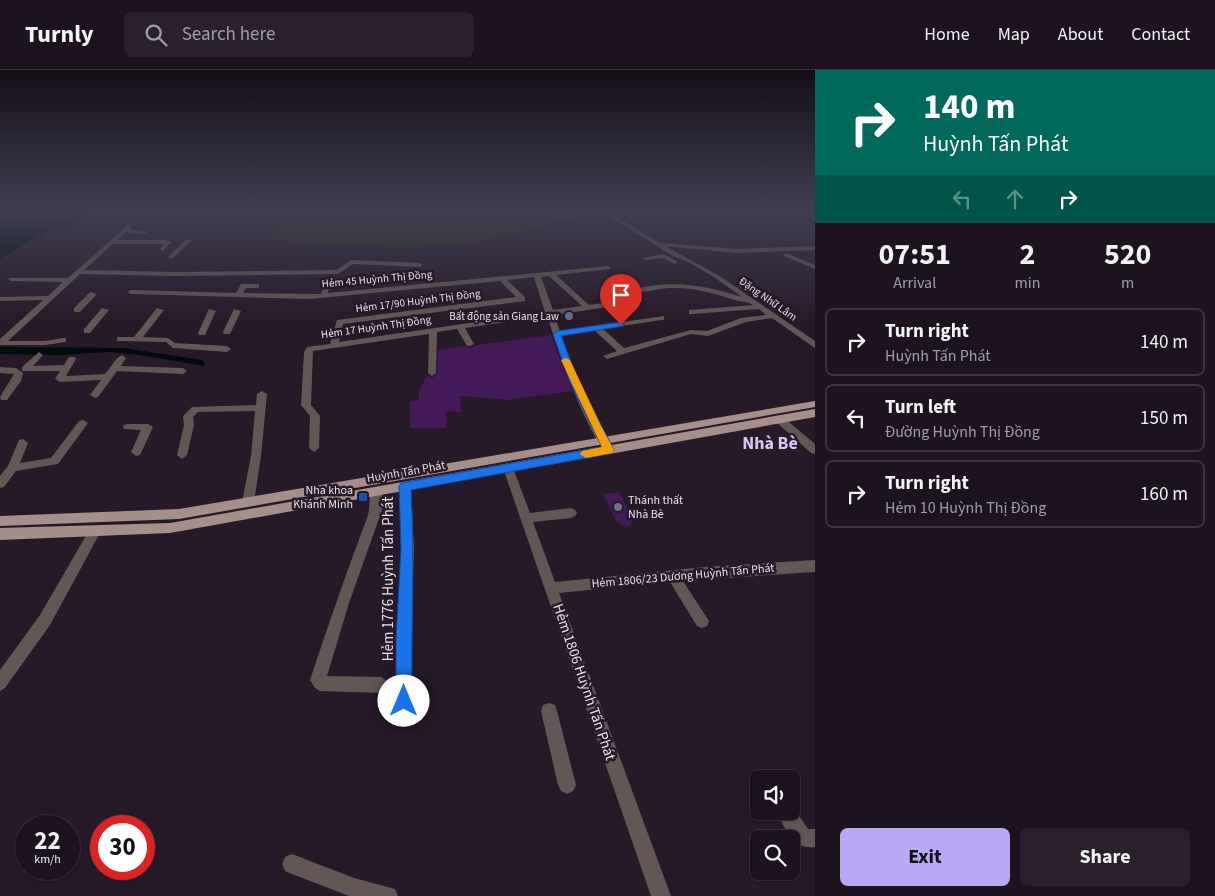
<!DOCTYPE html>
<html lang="en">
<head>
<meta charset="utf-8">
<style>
  :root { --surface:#1c131e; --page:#29202b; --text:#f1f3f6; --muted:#a09ea4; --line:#3a323c; --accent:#baaaf6 }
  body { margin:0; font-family:"Source Sans 3",sans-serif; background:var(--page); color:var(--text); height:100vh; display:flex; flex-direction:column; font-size:19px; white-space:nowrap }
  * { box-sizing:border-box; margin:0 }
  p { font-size:16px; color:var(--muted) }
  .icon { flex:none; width:28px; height:28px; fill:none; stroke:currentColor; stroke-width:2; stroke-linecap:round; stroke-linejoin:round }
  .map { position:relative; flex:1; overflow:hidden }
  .drawer { display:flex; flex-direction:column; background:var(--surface); width:400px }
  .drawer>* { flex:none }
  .guide { background:#00695c; color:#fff; overflow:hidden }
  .tools { position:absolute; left:750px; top:700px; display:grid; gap:10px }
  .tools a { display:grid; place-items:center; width:50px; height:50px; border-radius:8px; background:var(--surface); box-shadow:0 1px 4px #0004,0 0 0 1px var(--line); font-size:25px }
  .speed { position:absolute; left:15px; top:745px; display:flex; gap:10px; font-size:25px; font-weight:700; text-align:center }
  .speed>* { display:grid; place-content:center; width:65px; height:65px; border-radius:50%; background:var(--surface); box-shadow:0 1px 4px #0004,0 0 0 1px var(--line); line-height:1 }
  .speed small { font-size:12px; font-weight:400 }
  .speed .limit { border:8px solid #d22; background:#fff; color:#111 }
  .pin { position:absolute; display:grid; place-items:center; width:42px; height:42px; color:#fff; margin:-51px -21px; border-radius:50% 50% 50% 0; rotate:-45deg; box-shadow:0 0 5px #0007 }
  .pin .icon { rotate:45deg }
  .me { position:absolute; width:55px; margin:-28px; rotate:0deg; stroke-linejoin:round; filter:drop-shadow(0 0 4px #0008) }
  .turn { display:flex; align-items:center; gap:18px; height:105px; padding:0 25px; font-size:22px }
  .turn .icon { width:65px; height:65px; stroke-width:2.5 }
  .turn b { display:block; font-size:35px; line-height:42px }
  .lanes { display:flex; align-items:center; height:48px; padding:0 25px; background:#0003; justify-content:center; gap:25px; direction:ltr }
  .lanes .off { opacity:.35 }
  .eta { display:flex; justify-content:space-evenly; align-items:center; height:85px; text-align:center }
  .eta b { font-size:30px; font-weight:700; line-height:35px }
  .button { display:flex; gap:10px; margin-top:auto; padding:10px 25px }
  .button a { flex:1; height:58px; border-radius:8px; background:var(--accent); color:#111; font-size:20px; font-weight:700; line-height:58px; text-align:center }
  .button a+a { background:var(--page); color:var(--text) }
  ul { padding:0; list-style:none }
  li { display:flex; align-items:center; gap:15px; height:68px; margin:0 10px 8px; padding:0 15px; border:2px solid var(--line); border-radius:8px }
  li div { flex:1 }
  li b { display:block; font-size:19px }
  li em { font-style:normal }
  header { display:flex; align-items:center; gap:30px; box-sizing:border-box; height:70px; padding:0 25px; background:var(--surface); border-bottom:1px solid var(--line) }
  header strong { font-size:24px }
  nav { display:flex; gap:28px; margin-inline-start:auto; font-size:18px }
  .search { width:350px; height:45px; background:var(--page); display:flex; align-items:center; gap:12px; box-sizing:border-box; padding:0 18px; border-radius:8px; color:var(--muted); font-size:19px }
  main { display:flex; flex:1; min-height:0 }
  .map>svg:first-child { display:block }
  .green { fill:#27340b }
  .water { fill:#000b0b }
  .building { fill:#431958 }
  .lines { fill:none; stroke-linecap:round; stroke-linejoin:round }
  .street { fill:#625755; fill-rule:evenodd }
  .primary { fill:#a68f8b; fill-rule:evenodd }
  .route { fill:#1a73e8; stroke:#114b97 }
  .slow { fill:#f59e0b }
  .service-dot { fill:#5c6f8a; stroke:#261928; stroke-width:2 }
  .transit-dot { fill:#1a4fb4; stroke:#261928; stroke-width:2 }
  .worship-dot { fill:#6b7280; stroke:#261928; stroke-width:2 }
  .labels { text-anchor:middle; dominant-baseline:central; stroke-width:5; stroke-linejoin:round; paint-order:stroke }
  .far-street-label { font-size:11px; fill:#e8dfe9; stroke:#261928 }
  .far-poi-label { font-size:11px; fill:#e8dfe9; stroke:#261928; text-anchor:end }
  .street-label { font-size:12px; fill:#e8dfe9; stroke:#261928 }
  .poi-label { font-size:12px; fill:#e8dfe9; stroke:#261928; text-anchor:end }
  .near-street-label { font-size:15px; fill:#e8dfe9; stroke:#261928 }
  .district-label { font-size:18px; font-weight:bold; fill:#d1c9f4; stroke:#261928 }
</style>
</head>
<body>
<header>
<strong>Turnly</strong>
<div class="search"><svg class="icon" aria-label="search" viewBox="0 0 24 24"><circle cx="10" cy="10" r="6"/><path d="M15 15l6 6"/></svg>Search here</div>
<nav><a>Home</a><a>Map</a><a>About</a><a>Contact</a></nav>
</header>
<main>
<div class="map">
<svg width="815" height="826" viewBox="0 0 815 826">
  <rect width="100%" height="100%" fill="#261928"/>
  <polygon class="green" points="171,139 596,139 597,140 595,142 503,167 457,174 402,176 308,172 268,169 283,142 169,141"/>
  <g class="water">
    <polygon points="0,139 96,139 67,155 56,156 0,189"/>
    <polygon points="0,277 123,278 203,290 205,296 140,285 110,282 58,285 0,284"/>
  </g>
  <g class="building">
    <polygon points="551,265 572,321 508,330 460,326 461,342 446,341 447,358 410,358 410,331 419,330 419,321 426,307 428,306 432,308 437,304 438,280 465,276 470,278 476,275"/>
    <polygon points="619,422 633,450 630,456 624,456 616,451 603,424"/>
  </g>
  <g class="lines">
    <g class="street">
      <path d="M598,139H604L660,173L737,179L815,176V180L737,183L665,176L718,205L815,271V278L772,248L746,252L708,266L691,264L607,289L603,286L617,281L595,261L562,266L572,296L608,370L614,380L609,384L605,383C579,343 562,291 547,246L465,258L474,274L470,276H467L457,259L437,262L436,303L432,306L428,303L429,264L313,281L311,335L320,346L319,378L314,382L309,378L310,346L301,335L304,282L307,277L330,274L337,250L516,227L500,211L309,229L131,224L127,222L131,220L236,223L241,214H259V218H246L243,223L321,224L325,209L328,207L331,209L328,223L608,196L610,197V199L556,205L589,235L638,228L642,230L641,232L554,245L560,261L664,246V250H661L603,259L624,278L691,260L707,261L741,248L766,245L759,239L692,244H689V240L753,235C747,231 742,232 735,230C713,223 693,217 670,218C660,218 649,222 639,222V218C676,210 707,216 742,227L714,207L688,192L671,185ZM549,206L582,236L553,240L541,207ZM534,207L545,242L339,272L343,254L525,231V227L507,210Z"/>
      <polygon points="129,154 132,156 130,159 148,162 145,164 126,162 117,170 168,170 171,172 163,181 160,179 164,174 113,174 84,200 176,202 336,200 351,190 420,193 423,195 420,197 353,194 338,204 176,206 80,204 8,271 45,271 63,268 66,268 66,272 45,275 0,275 0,269 43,230 0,231 0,227 48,226 63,212 11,211 8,209 9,208 68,208"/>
      <polygon points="187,169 192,170 173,188 169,188 169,186"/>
      <polygon points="786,183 815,195 815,199 784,186 784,184"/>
      <polygon points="664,184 678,192 675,194 663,188 646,190 643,188"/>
      <polygon points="90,222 97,224 80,242 74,242 74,238"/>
      <polygon points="102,238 109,240 90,263 84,263 84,259"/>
      <polygon points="157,238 164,240 143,267 168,268 175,273 227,276 231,279 227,282 173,278 166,272 117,271 117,267 134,267"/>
      <polygon points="209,239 216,241 205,265 199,265 198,263"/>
      <polygon points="234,239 241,241 230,264 224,264 223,262"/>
      <path d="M39,282L43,285L33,296L64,295L69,287H75L76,289L66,306L105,304C110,299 114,289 122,285L126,288L121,296L183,298L187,301L183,304L117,301L98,327L95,328L90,325L101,310L60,312L55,309L60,301H22V297Z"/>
      <polygon points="0,297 16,298 23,303 21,311 7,330 1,330 0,327 14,304 0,303"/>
      <polygon points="262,321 267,324 261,386 254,432 252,435 244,435 242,432 251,386 255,341 198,342 193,347 194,355 187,385 182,389 177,385 184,355 183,346 192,337 256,335 257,324"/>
      <polygon points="779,346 783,347 815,374 815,384 811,383 775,351 774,349"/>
      <polygon points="83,350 88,353 58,394 16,401 4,417 0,418 0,406 8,396 19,370 23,369 28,373 20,393 51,388 79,351"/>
      <polygon points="128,354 148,354 153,357 140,385 136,386 131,382 141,360 124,359 123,357 124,355"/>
      <polygon points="508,394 513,398 530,443 571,438 575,440 577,443 575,446 571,448 533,452 555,512 704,497 815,490 815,502 683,511 709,551 707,556 702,558 697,556 670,512 559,523 671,826 651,826 503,398"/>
      <polygon points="405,412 411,416 414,479 411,569 412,631 410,637 404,639 398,637 396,631 397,569 402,479 399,416"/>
      <path d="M376,417L380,418L382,421V440L349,533L327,606L381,607L386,610L389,615L386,620L381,623L320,621L315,618L310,610C328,555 347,501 367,448C371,438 368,427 372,418Z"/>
      <polygon points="95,456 99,457 101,461 50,555 5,618 0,621 0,600 40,545 91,457"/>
      <polygon points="549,633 555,635 557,641 576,715 573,721 567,724 561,721 558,715 541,641 543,635"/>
      <path d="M791,734L808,759H815V777C793,780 785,760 777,741H791Z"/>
      <polygon points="292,784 354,808 395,819 398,826 349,826 292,804 285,801 282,794 285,787"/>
    </g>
    <g class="primary">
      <polygon points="815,331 815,337 179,449 0,456 0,446 179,439"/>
      <polygon points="815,339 815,347 170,463 0,470 0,458 170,453"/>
    </g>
  </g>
  <linearGradient id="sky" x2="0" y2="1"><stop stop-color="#150e16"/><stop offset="0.55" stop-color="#413e53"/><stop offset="1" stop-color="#413e53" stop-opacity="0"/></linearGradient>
  <rect width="815" height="254" fill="url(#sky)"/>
  <path class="route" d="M621,252L625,255L623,256L561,266L578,310L614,380L613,383L411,420C415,490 411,560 412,631L409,637L404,639L398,637L396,631V569L401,479L399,416L401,413L602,377L569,310L553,264L557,261Z"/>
  <polygon class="slow" points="566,288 570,290 601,356 614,380 613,383 586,388 580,384 582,381 602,377 561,290"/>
  <circle class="service-dot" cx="569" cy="246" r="5"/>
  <rect class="transit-dot" x="358" y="422" width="10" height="10" rx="2.5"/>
  <circle class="worship-dot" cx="618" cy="437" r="5"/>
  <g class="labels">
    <g class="far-street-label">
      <text transform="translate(377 209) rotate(-5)">Hẻm 45 Huỳnh Thị Đồng</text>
      <text transform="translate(768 229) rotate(35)">Đặng Nhữ Lâm</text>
      <text transform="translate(418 231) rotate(-7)">Hẻm 17/90 Huỳnh Thị Đồng</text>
      <text transform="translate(376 257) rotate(-8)">Hẻm 17 Huỳnh Thị Đồng</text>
    </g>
    <g class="far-poi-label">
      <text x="559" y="246">Bất động sản Giang Law</text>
    </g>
    <g class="street-label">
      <text transform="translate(406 402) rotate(-10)">Huỳnh Tấn Phát</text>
      <text transform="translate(683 506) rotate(-5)">Hẻm 1806/23 Dương Huỳnh Tấn Phát</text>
    </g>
    <g class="poi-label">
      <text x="353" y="420">Nha khoa<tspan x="353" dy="14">Khánh Minh</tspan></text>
      <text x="628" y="430" text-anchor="start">Thánh thất<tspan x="628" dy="14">Nhà Bè</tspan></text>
    </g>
    <g class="near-street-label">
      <text transform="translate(388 509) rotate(-90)">Hẻm 1776 Huỳnh Tấn Phát</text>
      <text transform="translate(584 612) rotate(71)">Hẻm 1806 Huỳnh Tấn Phát</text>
    </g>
    <g class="district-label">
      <text x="770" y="373">Nhà Bè</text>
    </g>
  </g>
</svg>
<div class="tools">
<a><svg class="icon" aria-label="sound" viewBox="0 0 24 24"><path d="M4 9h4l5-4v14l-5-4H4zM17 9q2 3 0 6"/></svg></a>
<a><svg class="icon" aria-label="search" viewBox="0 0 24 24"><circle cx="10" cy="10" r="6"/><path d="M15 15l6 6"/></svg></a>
</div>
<div class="speed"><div>22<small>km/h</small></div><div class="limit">30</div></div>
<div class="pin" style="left:621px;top:255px;background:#d93025"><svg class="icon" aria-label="arrive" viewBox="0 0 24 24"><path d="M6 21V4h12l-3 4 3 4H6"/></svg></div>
<svg class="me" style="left:404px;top:631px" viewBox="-20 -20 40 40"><circle r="19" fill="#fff"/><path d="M0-13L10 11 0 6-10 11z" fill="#1a73e8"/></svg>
</div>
<section class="drawer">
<div class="guide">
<div class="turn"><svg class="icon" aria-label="right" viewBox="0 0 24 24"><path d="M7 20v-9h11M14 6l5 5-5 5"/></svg><div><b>140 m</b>Huỳnh Tấn Phát</div></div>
<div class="lanes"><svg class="icon off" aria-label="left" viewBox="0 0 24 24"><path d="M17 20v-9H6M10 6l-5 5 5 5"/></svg><svg class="icon off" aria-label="ahead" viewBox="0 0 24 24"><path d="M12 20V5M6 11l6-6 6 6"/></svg><svg class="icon" aria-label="right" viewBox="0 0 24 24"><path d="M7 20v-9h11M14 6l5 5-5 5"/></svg></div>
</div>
<div class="eta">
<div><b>07:51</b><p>Arrival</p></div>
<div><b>2</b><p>min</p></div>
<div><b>520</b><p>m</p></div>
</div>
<ul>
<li><svg class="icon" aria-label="right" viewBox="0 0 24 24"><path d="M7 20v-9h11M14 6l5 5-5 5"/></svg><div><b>Turn right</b><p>Huỳnh Tấn Phát</p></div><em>140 m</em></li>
<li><svg class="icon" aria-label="left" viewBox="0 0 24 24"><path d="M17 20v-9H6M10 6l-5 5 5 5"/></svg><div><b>Turn left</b><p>Đường Huỳnh Thị Đồng</p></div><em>150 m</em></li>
<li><svg class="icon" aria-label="right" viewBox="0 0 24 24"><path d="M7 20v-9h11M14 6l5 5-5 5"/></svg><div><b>Turn right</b><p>Hẻm 10 Huỳnh Thị Đồng</p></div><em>160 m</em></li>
</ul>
<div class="button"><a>Exit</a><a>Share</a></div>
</section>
</main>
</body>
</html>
